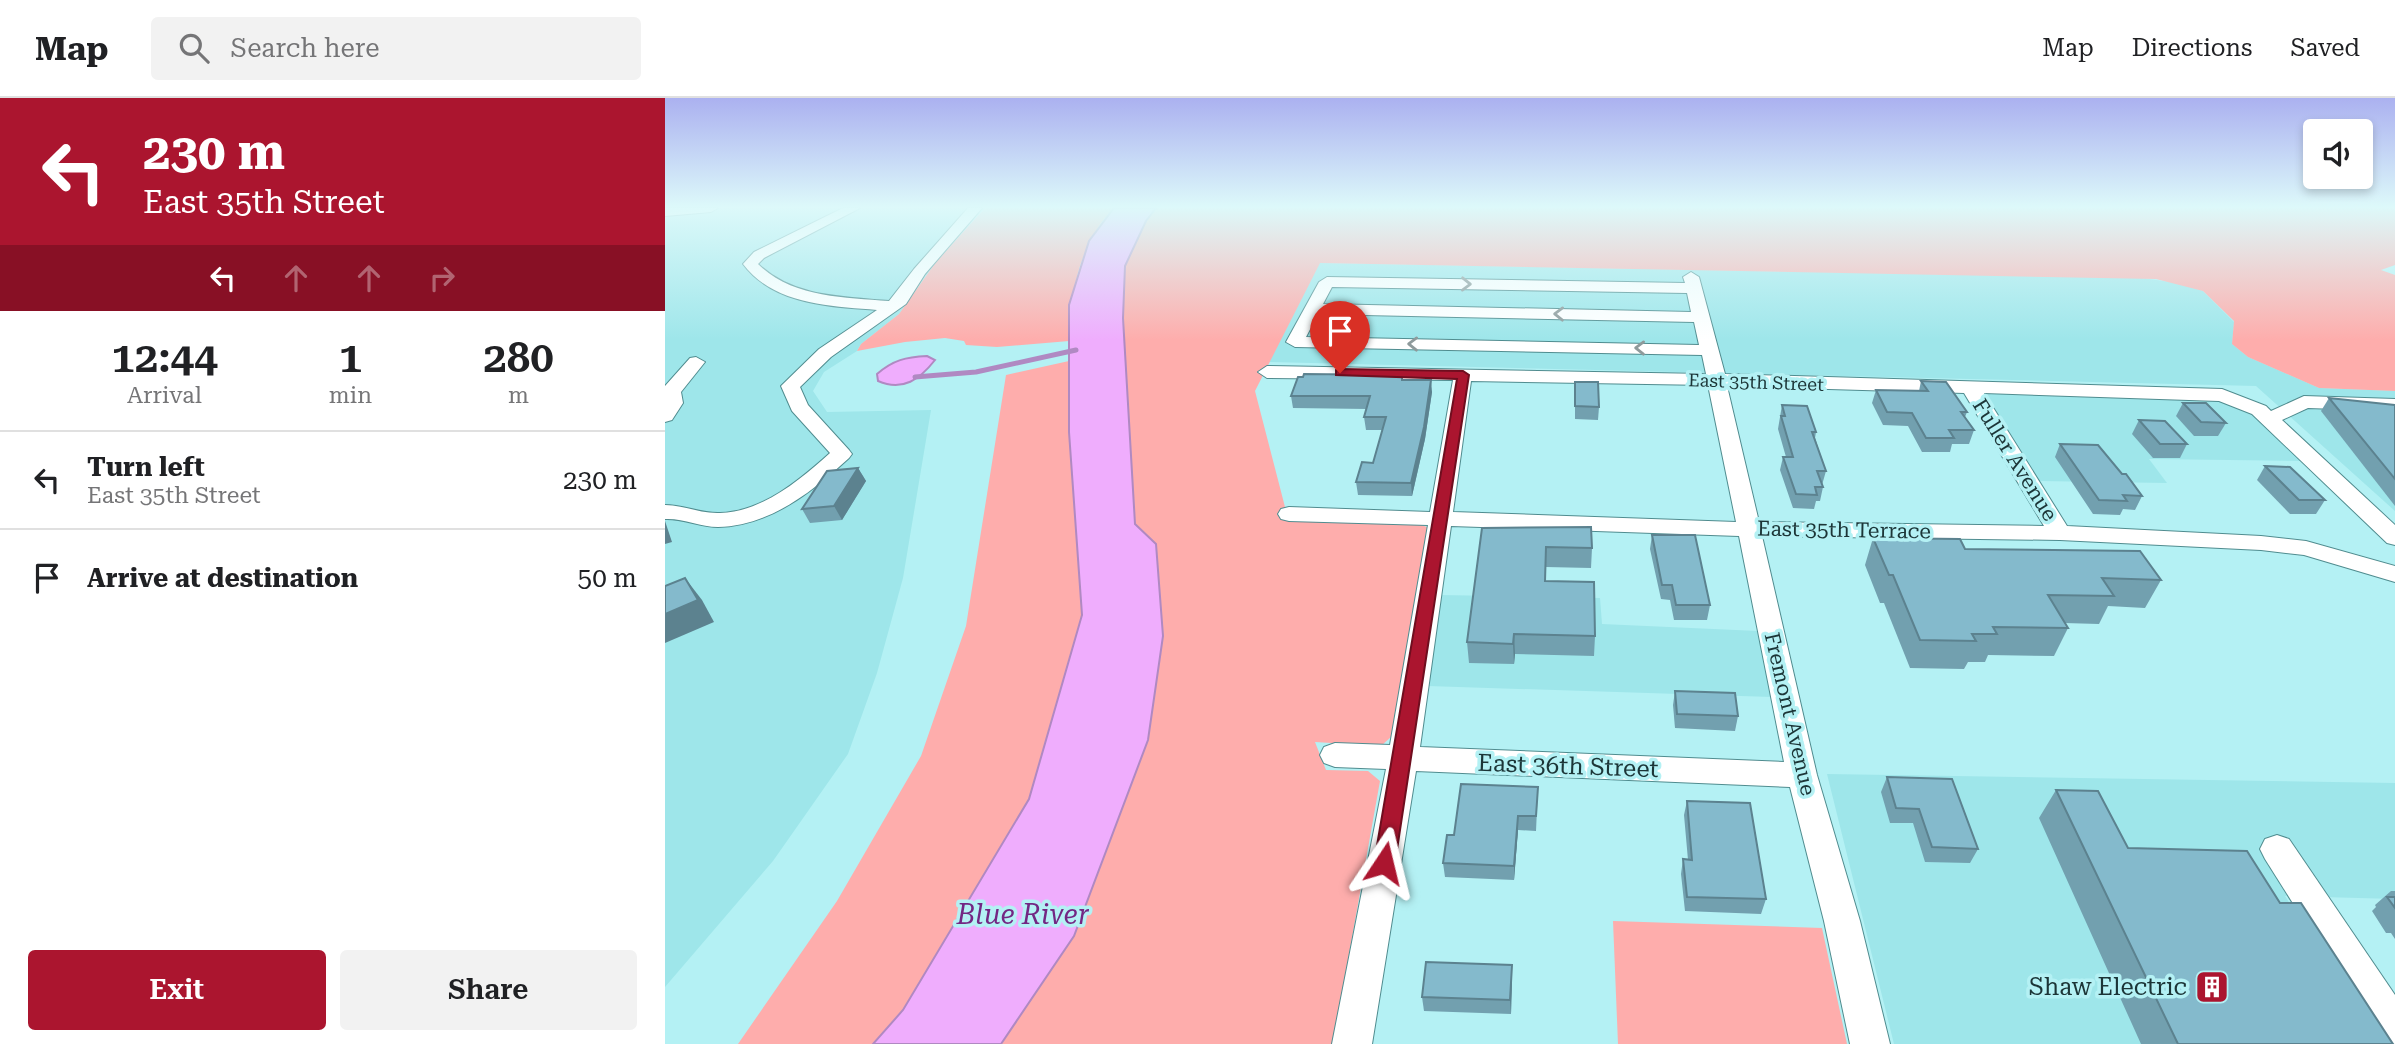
<!DOCTYPE html>
<html lang="en">
<head>
<meta charset="utf-8">
<style>
  :root { --surface:#fff; --page:#f2f2f2; --text:#202124; --muted:#757577; --line:#e0e0e0; --accent:#ab152f }
  body { margin:0; font-family:"Roboto Serif",serif; background:var(--page); color:var(--text); height:100vh; display:flex; flex-direction:column; font-size:26px; white-space:nowrap }
  * { box-sizing:border-box; margin:0 }
  p { font-size:23px; color:var(--muted) }
  .icon { flex:none; width:38px; height:38px; fill:none; stroke:currentColor; stroke-width:2; stroke-linecap:round; stroke-linejoin:round }
  .map { position:relative; flex:1; overflow:hidden }
  .side { display:flex; flex-direction:column; background:var(--surface); width:665px }
  .side>* { flex:none }
  .banner { background:#ab152f; color:#fff; overflow:hidden }
  .buttons { position:absolute; left:1638px; top:21px; display:grid; gap:14px }
  .buttons a { display:grid; place-items:center; width:70px; height:70px; border-radius:7px; background:var(--surface); box-shadow:0 4px 10px #0003; font-size:35px }
  .pin { position:absolute; display:grid; place-items:center; width:60px; height:60px; color:#fff; margin:-72px -30px; border-radius:50% 50% 50% 0; rotate:-45deg; box-shadow:0 0 7px #0007 }
  .pin .icon { rotate:45deg }
  .me { position:absolute; width:77px; margin:-38px; rotate:10deg; stroke-linejoin:round; filter:drop-shadow(0 0 5px #0008) }
  .turn { display:flex; align-items:center; gap:24px; height:147px; padding:0 28px; font-size:32px }
  .turn .icon { width:91px; height:91px; stroke-width:2.5 }
  .turn b { display:block; font-size:49px; line-height:60px }
  .lanes { display:flex; align-items:center; height:66px; padding:0 28px; background:#0003; justify-content:center; gap:35px; direction:ltr }
  .lanes .off { opacity:.35 }
  .eta { display:flex; justify-content:space-evenly; align-items:center; height:119px; text-align:center }
  .eta b { font-size:42px; font-weight:600; line-height:49px }
  .primary-button { display:flex; gap:14px; margin-top:auto; padding:14px 28px }
  .primary-button a { flex:1; height:80px; border-radius:7px; background:var(--accent); color:#fff; font-size:28px; font-weight:600; line-height:80px; text-align:center }
  .primary-button a+a { background:var(--page); color:var(--text) }
  ul { padding:0; list-style:none }
  li { display:flex; align-items:center; gap:21px; height:98px; padding:0 28px; border-top:2px solid var(--line) }
  li div { flex:1 }
  li b { display:block; font-size:26px }
  li em { font-style:normal }
  header { display:flex; align-items:center; gap:42px; box-sizing:border-box; height:98px; padding:0 35px; background:var(--surface); border-bottom:2px solid var(--line) }
  header strong { font-size:33px }
  nav { display:flex; gap:38px; margin-inline-start:auto; font-size:24px }
  .search { width:490px; height:63px; background:var(--page); display:flex; align-items:center; gap:18px; box-sizing:border-box; padding:0 24px; border-radius:7px; color:var(--muted); font-size:26px }
  main { display:flex; flex:1; min-height:0 }
  .map>svg:first-child { display:block }
  .built { fill:#9ee6ea }
  .green { fill:#feadac }
  .water { fill:#efadfd; stroke:#b089c2; stroke-width:2 }
  .lines { fill:none; stroke-linecap:round; stroke-linejoin:round }
  .stream { stroke:#b089c2; stroke-width:5 }
  .minor-casing { stroke:#508c8f; stroke-width:2 }
  .minor { fill:#fff; fill-rule:evenodd }
  .wall { fill:#72a0af }
  .shaded-wall { fill:#5c828f }
  .building { fill:#84bacc; stroke:#5c828f; stroke-width:2 }
  .oneway { stroke:#8e9a9b }
  .route { fill:#ab152f; stroke:#6f0e1f; stroke-width:2 }
  .labels { text-anchor:middle; dominant-baseline:central; stroke-width:7; stroke-linejoin:round; paint-order:stroke }
  .far-street-label { font-size:18px; fill:#1c3537; stroke:#b4f1f4 }
  .street-label { font-size:21px; fill:#1c3537; stroke:#b4f1f4 }
  .near-street-label { font-size:24px; fill:#1c3537; stroke:#b4f1f4 }
  .near-poi-label { font-size:24px; fill:#1c3537; stroke:#b4f1f4; text-anchor:end }
  .near-water-label { font-size:28px; font-style:italic; fill:#732783; stroke:#b4f1f4 }
</style>
</head>
<body>
<header>
<strong>Map</strong>
<div class="search"><svg class="icon" aria-label="search" viewBox="0 0 24 24"><circle cx="10" cy="10" r="6"/><path d="M15 15l6 6"/></svg>Search here</div>
<nav><a>Map</a><a>Directions</a><a>Saved</a></nav>
</header>
<main>
<section class="side">
<div class="banner">
<div class="turn"><svg class="icon" aria-label="left" viewBox="0 0 24 24"><path d="M17 20v-9H6M10 6l-5 5 5 5"/></svg><div><b>230 m</b>East 35th Street</div></div>
<div class="lanes"><svg class="icon" aria-label="left" viewBox="0 0 24 24"><path d="M17 20v-9H6M10 6l-5 5 5 5"/></svg><svg class="icon off" aria-label="ahead" viewBox="0 0 24 24"><path d="M12 20V5M6 11l6-6 6 6"/></svg><svg class="icon off" aria-label="ahead" viewBox="0 0 24 24"><path d="M12 20V5M6 11l6-6 6 6"/></svg><svg class="icon off" aria-label="right" viewBox="0 0 24 24"><path d="M7 20v-9h11M14 6l5 5-5 5"/></svg></div>
</div>
<div class="eta">
<div><b>12:44</b><p>Arrival</p></div>
<div><b>1</b><p>min</p></div>
<div><b>280</b><p>m</p></div>
</div>
<ul>
<li><svg class="icon" aria-label="left" viewBox="0 0 24 24"><path d="M17 20v-9H6M10 6l-5 5 5 5"/></svg><div><b>Turn left</b><p>East 35th Street</p></div><em>230 m</em></li>
<li><svg class="icon" aria-label="arrive" viewBox="0 0 24 24"><path d="M6 21V4h12l-3 4 3 4H6"/></svg><div><b>Arrive at destination</b></div><em>50 m</em></li>
</ul>
<div class="primary-button"><a>Exit</a><a>Share</a></div>
</section>
<div class="map">
<svg width="1730" height="946" viewBox="0 0 1730 946">
  <rect width="100%" height="100%" fill="#b4f1f4"/>
  <g class="built">
    <polygon points="0,110 320,110 271,164 234,216 196,246 192,253 159,274 148,293 162,314 266,312 238,480 212,575 183,656 108,763 0,889"/>
    <polygon points="654,165 1477,180 1513,185 1538,193 1569,224 1567,246 1583,259 1654,290 1730,293 1730,413 1591,288 604,264"/>
    <polygon points="1333,294 1558,301 1588,313 1639,363 1484,361 1502,385 1374,383 1322,299 1324,295"/>
    <polygon points="775,497 935,500 937,526 1093,533 1107,599 763,588"/>
    <polygon points="1162,676 1730,685 1730,801 1620,798 1713,946 1229,946"/>
  </g>
  <g class="green">
    <path d="M320,110H449C415,143 404,198 404,243L332,249L301,247L299,243L280,240L240,244L192,253L196,246L234,216L271,164Z"/>
    <polygon points="491,110 1730,110 1730,167 1716,172 1730,177 1730,293 1654,290 1583,259 1567,246 1569,223 1538,193 1491,181 655,165 590,293 620,409 617,422 753,426 765,430 726,639 716,648 650,644 661,672 703,673 715,683 668,946 336,946 409,838 483,641 498,538 491,446 470,427 458,220 460,168 481,123"/>
    <polygon points="404,263 404,334 417,517 364,701 238,912 208,946 73,946 172,803 256,658 301,528 341,277"/>
    <polygon points="948,823 1157,830 1182,946 953,946"/>
  </g>
  <g class="water">
    <polygon points="449,110 491,110 481,123 460,168 458,220 470,426 491,446 498,538 483,642 409,838 336,946 208,946 238,912 364,701 417,517 404,334 404,207 424,143"/>
    <path d="M262,258L270,262C255,281 238,294 213,283L212,276C228,262 241,259 262,258Z"/>
  </g>
  <g class="lines">
    <polyline class="stream" points="250,279 311,274 411,252"/>
    <defs>
      <g id="minor">
        <polygon points="0,110 53,110 46,114 0,118"/>
        <path d="M178,110H195L99,160L93,166C128,200 178,199 224,203L249,171L303,110H317L260,176L241,206L166,259L135,289L143,307L184,352L187,356L184,360C148,393 105,428 53,429C35,429 18,420 0,421V407C19,407 36,416 55,415C97,414 135,382 165,355L127,313L116,288L154,251L212,212C164,208 109,207 78,166L89,154Z"/>
        <path d="M1026,174L1034,179L1060,276L1557,291L1601,308L1606,313L1639,298L1730,301V313L1643,310L1617,322L1730,427V447L1722,445L1587,316L1554,303L1319,295L1402,428L1596,438L1641,443L1730,468V484L1639,457L1596,452L1395,442L1097,438L1152,677L1195,823L1225,946H1185L1159,823L1125,689L751,673L707,946H667L721,671L670,669L659,665L655,657L659,649L670,645L725,647L763,427L624,423L616,421L613,416L616,411L624,409L765,414L788,282L602,280L593,274L602,268L1041,276L1037,257L630,249L621,244L654,184L662,179L1020,185L1018,179ZM667,189L1022,195L1026,214L658,206ZM653,216L1029,224L1034,247L641,239ZM806,283L1043,287L1071,424L788,414ZM1062,288L1299,295L1379,428L1094,424ZM786,428L1074,438L1119,664L755,649Z"/>
        <polygon points="31,259 40,264 16,294 18,305 7,322 0,324 0,288 25,260"/>
        <polygon points="1612,737 1624,741 1730,897 1730,946 1716,945 1600,761 1595,751 1600,741"/>
      </g>
    </defs>
    <use href="#minor" class="minor-casing"/>
    <use href="#minor" class="minor"/>
  </g>
  <g class="wall">
    <polygon points="737,277 738,282 767,294 760,341 747,398 693,397 691,384 708,365 718,332 701,332 699,319 702,311 628,310 626,298"/>
    <polygon points="1256,283 1302,314 1300,319 1309,332 1304,346 1287,346 1285,354 1257,354 1243,328 1218,327 1207,305 1211,292 1254,293"/>
    <polygon points="910,284 934,309 933,322 910,321"/>
    <polygon points="1664,300 1730,307 1730,408 1656,313"/>
    <polygon points="1518,305 1561,325 1553,338 1529,338 1511,318"/>
    <polygon points="1117,307 1151,334 1150,340 1161,373 1157,387 1158,389 1155,403 1151,403 1149,411 1128,410 1115,372 1118,359 1121,359 1113,331"/>
    <polygon points="1474,322 1522,346 1515,360 1488,360 1467,336"/>
    <polygon points="1395,346 1457,376 1477,398 1470,412 1458,411 1455,417 1428,416 1390,359"/>
    <polygon points="1600,368 1660,402 1651,416 1625,416 1592,382"/>
    <polygon points="193,370 201,383 177,422 145,425 137,411"/>
    <polygon points="817,430 927,450 926,470 881,469 881,483 930,538 929,558 850,556 849,566 804,565 802,544"/>
    <polygon points="987,437 1045,507 1042,522 1009,522 1005,502 996,501 985,451"/>
    <polygon points="1208,440 1300,451 1496,482 1480,510 1443,508 1434,526 1399,525 1403,530 1389,558 1323,557 1320,564 1303,564 1299,571 1245,570 1219,505 1215,505 1200,467"/>
    <polygon points="1010,593 1073,618 1070,633 1010,630 1008,607"/>
    <polygon points="1222,679 1313,751 1305,765 1260,764 1248,725 1225,725 1216,694"/>
    <polygon points="873,689 871,733 853,732 849,782 780,779 778,765 789,737"/>
    <polygon points="1391,692 1463,750 1615,805 1728,946 1476,946 1374,720"/>
    <polygon points="1022,703 1101,801 1096,816 1020,813 1016,776 1018,761 1023,762 1019,717"/>
    <polygon points="1726,793 1730,793 1730,841 1726,835 1721,835 1707,813 1711,809 1710,807"/>
    <polygon points="847,867 846,916 759,913 757,899"/>
  </g>
  <g class="shaded-wall">
    <polygon points="766,282 767,294 760,341 747,398 746,385"/>
    <polygon points="193,370 201,383 177,422 169,408"/>
    <polygon points="0,423 7,444 0,446"/>
    <polygon points="20,480 37,502 49,524 0,545 0,516"/>
    <polygon points="849,536 850,556 849,566 848,546"/>
    <polygon points="853,718 853,732 849,782 849,768"/>
    <polygon points="847,867 847,881 846,916 845,902"/>
  </g>
  <g class="building">
    <polygon points="639,276 737,277 737,282 766,282 759,329 746,385 691,384 697,364 708,365 721,319 699,319 705,298 626,298 633,279 638,279"/>
    <polygon points="1256,283 1281,284 1302,314 1296,314 1309,332 1284,332 1289,340 1261,340 1247,315 1222,314 1211,292 1263,293"/>
    <polygon points="910,284 933,284 934,309 910,308"/>
    <polygon points="1664,300 1730,307 1730,381"/>
    <polygon points="1518,305 1541,305 1561,325 1536,324"/>
    <polygon points="1117,307 1142,308 1151,334 1147,334 1161,373 1152,373 1158,389 1150,389 1152,397 1131,396 1118,359 1128,359 1116,318 1120,318"/>
    <polygon points="1474,322 1500,323 1522,346 1495,346"/>
    <polygon points="1395,346 1433,347 1457,376 1461,376 1477,398 1458,397 1462,403 1434,402"/>
    <polygon points="1600,368 1625,369 1660,402 1634,402"/>
    <polygon points="193,370 169,408 137,411 162,373"/>
    <polygon points="926,429 927,450 881,449 880,483 929,484 930,538 849,536 848,546 802,544 817,430"/>
    <polygon points="987,437 1030,437 1045,507 1011,507 1007,487 997,487"/>
    <polygon points="1208,440 1295,441 1300,451 1475,453 1496,482 1437,480 1449,498 1383,497 1403,530 1328,529 1332,536 1307,536 1311,543 1255,542 1228,477 1224,477"/>
    <polygon points="20,480 33,502 0,516 0,488"/>
    <polygon points="1010,593 1070,595 1073,618 1012,616"/>
    <polygon points="1222,679 1287,681 1313,751 1267,749 1254,711 1231,710"/>
    <polygon points="796,686 873,689 871,718 853,718 849,768 778,765 782,737 789,737"/>
    <polygon points="1391,692 1433,693 1463,750 1582,753 1615,805 1636,805 1728,946 1513,946"/>
    <polygon points="1022,703 1085,705 1101,801 1022,799 1018,761 1027,762"/>
    <polygon points="1722,799 1730,799 1730,810"/>
    <polygon points="761,864 847,867 845,902 757,899"/>
  </g>
  <defs><path id="oneway-chevron" d="M-2-3.5L2.5 0L-2 3.5" fill="none" stroke-width="1.6" stroke-linecap="round" stroke-linejoin="round" transform="scale(1.75)"/></defs>
  <g class="oneway">
    <use href="#oneway-chevron" transform="translate(801 186) rotate(1)"/>
    <use href="#oneway-chevron" transform="translate(894 216) rotate(-179)"/>
    <use href="#oneway-chevron" transform="translate(748 246) rotate(-179)"/>
    <use href="#oneway-chevron" transform="translate(975 250) rotate(-179)"/>
  </g>
  <linearGradient id="sky" x2="0" y2="1"><stop stop-color="#abb1f0"/><stop offset="0.45" stop-color="#ddf9fa"/><stop offset="1" stop-color="#ddf9fa" stop-opacity="0"/></linearGradient>
  <rect width="1730" height="242" fill="url(#sky)"/>
  <polygon class="route" points="675,271 798,273 804,277 730,765 727,772 719,775 712,772 709,765 792,281 671,277 671,272"/>
  <defs>
    <symbol id="building-square" viewBox="-11 -11 22 22"><rect x="-9" y="-9" width="18" height="18" rx="4" fill="#ab152f" stroke="#b4f1f4"/><path d="M-4-6H4V6H1V3H-1V6H-4ZM-2.5-4.3h1.7v1.8h-1.7ZM.8-4.3h1.7v1.8H.8ZM-2.5-1h1.7V.8h-1.7ZM.8-1h1.7V.8H.8Z" fill="#fff"/></symbol>
  </defs>
  <g fill-rule="evenodd">
    <use href="#building-square" x="1528" y="870" width="38" height="38"/>
  </g>
  <g class="labels">
    <g class="far-street-label">
      <text transform="translate(1091 284) rotate(2)">East 35th Street</text>
    </g>
    <g class="street-label">
      <text transform="translate(1350 362) rotate(58)">Fuller Avenue</text>
      <text transform="translate(1179 432) rotate(1)">East 35th Terrace</text>
      <text transform="translate(1125 616) rotate(77)">Fremont Avenue</text>
    </g>
    <g class="near-street-label">
      <text transform="translate(903 668) rotate(2)">East 36th Street</text>
    </g>
    <g class="near-poi-label">
      <text x="1522" y="889">Shaw Electric</text>
    </g>
    <g class="near-water-label">
      <text x="358" y="816">Blue River</text>
    </g>
  </g>
</svg>
<div class="buttons">
<a><svg class="icon" aria-label="sound" viewBox="0 0 24 24"><path d="M4 9h4l5-4v14l-5-4H4zM17 9q2 3 0 6"/></svg></a>
</div>
<div class="pin" style="left:675px;top:275px;background:#d93025"><svg class="icon" aria-label="arrive" viewBox="0 0 24 24"><path d="M6 21V4h12l-3 4 3 4H6"/></svg></div>
<svg class="me" style="left:719px;top:765px" viewBox="-20 -20 40 40"><path d="M0-17L14 15 0 8-14 15z" fill="#ab152f" stroke="#fff" stroke-width="4"/></svg>
</div>
</main>
</body>
</html>
